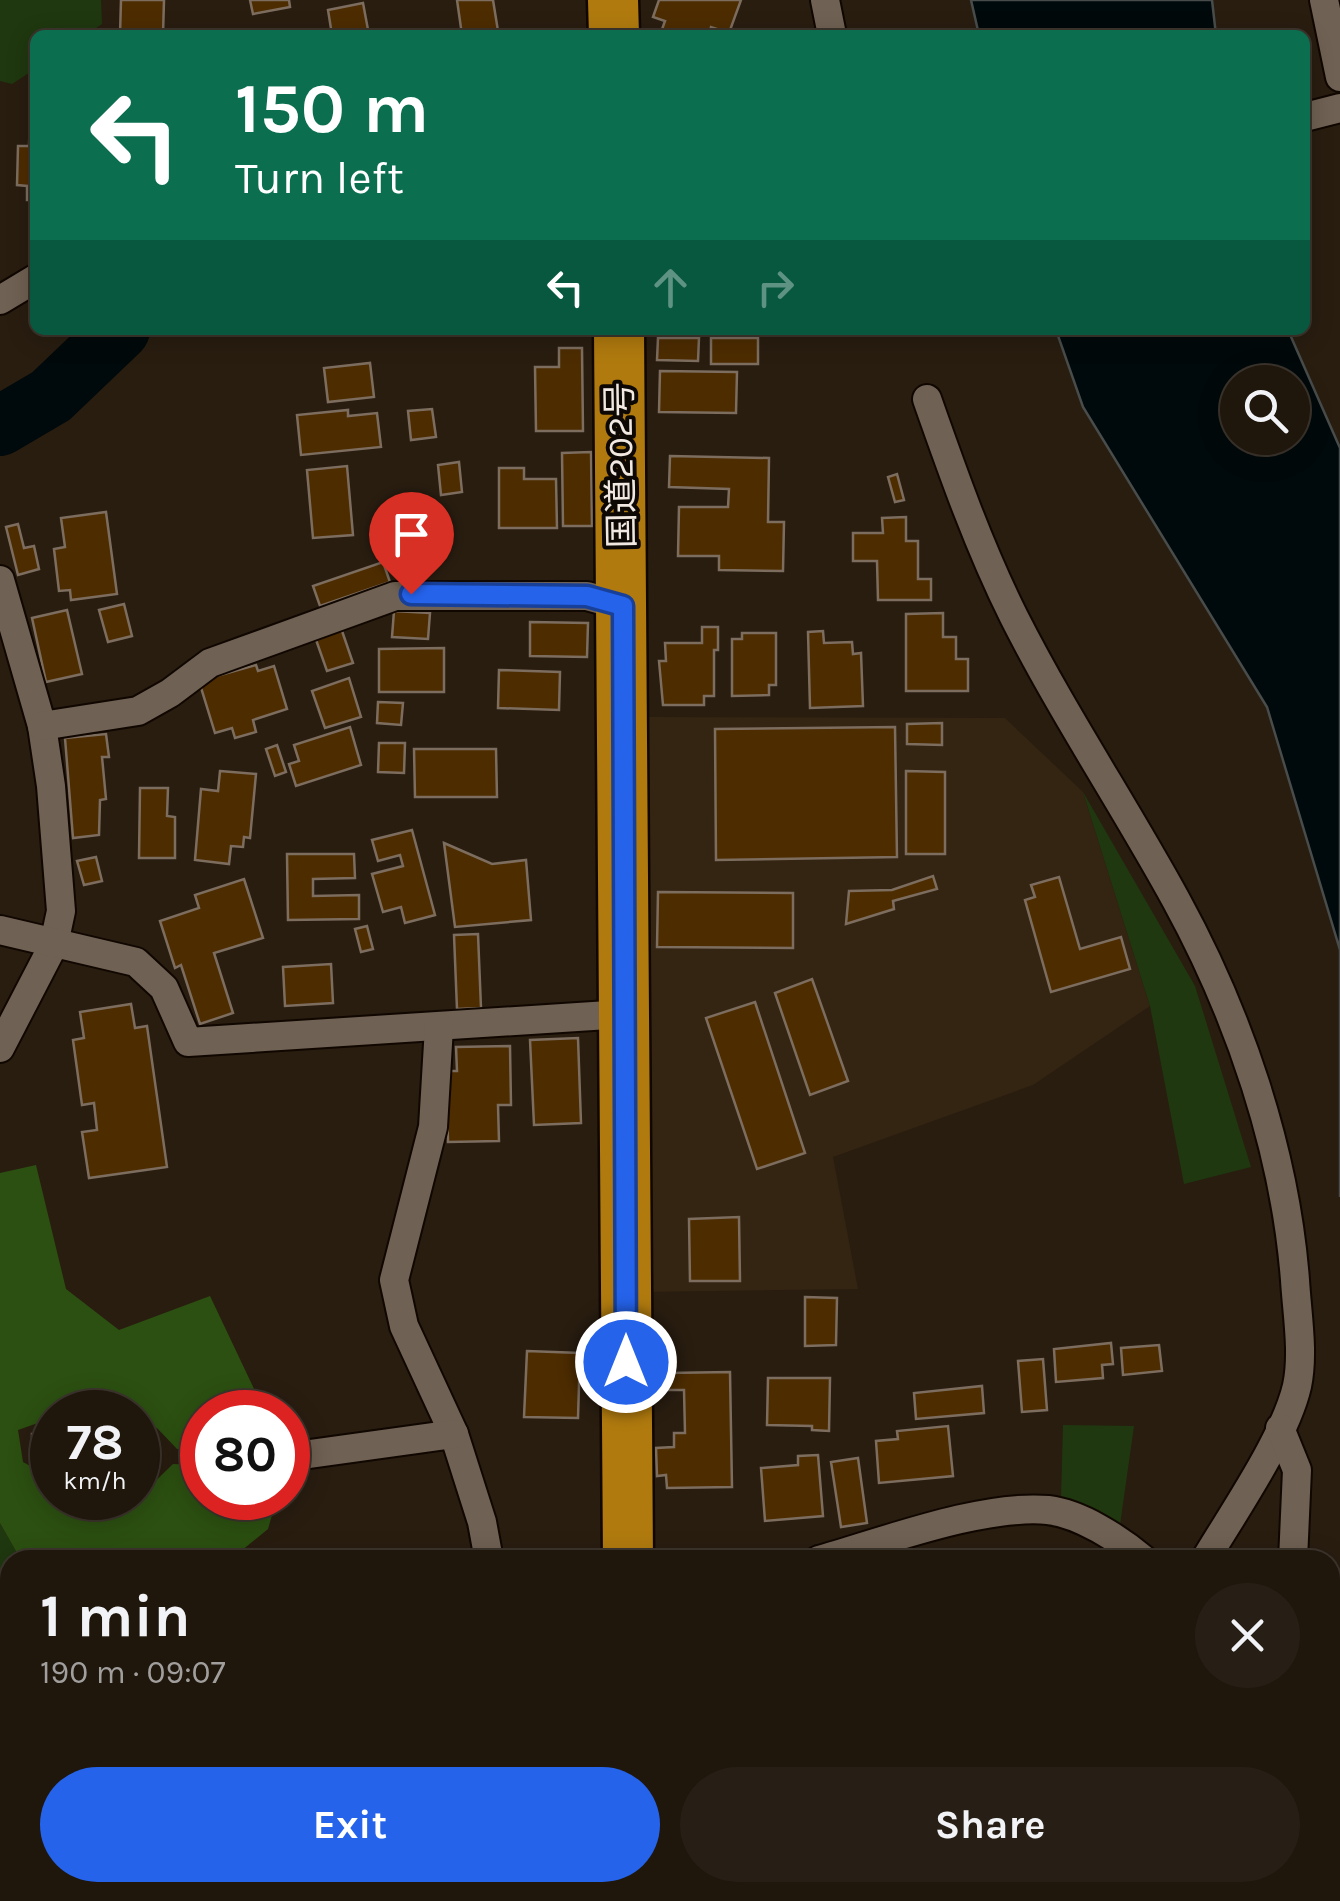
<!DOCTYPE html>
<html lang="en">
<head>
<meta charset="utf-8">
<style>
  :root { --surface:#1f160c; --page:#271f15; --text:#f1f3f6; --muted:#a19f9d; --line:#3c352d; --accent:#2563eb }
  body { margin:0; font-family:Karla,"Noto Sans JP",sans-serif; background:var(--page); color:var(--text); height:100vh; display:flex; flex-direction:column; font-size:38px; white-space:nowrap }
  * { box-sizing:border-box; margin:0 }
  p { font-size:32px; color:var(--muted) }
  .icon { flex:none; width:55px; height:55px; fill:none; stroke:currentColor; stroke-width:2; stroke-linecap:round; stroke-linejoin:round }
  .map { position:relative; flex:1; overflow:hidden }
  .drawer { position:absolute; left:0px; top:1550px; width:1340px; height:352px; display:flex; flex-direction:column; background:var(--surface); border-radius:30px 30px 0 0; box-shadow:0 5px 25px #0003,0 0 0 2px var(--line) }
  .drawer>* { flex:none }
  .banner { position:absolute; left:30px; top:30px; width:1280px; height:305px; border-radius:15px; box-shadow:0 5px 25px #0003,0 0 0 2px var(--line); background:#0b6e4f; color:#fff; overflow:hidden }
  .buttons { position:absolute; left:1220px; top:365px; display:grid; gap:20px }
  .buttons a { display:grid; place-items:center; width:90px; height:90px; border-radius:50%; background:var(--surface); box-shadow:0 5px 25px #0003,0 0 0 2px var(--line); font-size:50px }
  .speed { position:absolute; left:30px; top:1390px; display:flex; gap:20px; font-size:50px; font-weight:700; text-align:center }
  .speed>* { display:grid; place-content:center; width:130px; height:130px; border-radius:50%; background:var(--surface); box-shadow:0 5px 25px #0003,0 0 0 2px var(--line); line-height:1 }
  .speed small { font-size:25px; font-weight:400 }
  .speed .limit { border:15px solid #d22; background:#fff; color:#111 }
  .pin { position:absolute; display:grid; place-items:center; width:85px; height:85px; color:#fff; margin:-102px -42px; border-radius:50% 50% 50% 0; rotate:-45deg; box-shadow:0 0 10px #0007 }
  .pin .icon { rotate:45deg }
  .me { position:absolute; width:110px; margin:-55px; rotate:0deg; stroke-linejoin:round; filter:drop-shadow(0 0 8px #0008) }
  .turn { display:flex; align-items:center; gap:35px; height:210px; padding:0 40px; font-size:45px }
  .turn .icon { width:130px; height:130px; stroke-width:2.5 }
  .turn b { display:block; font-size:70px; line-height:85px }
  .lanes { display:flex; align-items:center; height:95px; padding:0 40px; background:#0003; justify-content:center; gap:50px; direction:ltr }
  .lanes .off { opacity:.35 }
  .round { display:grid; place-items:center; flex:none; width:105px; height:105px; border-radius:52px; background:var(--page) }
  .overview { display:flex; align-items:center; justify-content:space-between; height:170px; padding:0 40px }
  h1 { font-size:60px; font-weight:700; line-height:75px }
  .cta { display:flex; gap:20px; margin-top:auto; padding:20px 40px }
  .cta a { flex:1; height:115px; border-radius:60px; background:var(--accent); color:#fff; font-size:40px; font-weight:700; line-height:115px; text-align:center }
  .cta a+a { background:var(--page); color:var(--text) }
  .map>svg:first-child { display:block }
  .built { fill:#342412 }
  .green { fill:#1f380f }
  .forest { fill:#2c5011 }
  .water { fill:#00090b; stroke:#484c4b; stroke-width:2.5; fill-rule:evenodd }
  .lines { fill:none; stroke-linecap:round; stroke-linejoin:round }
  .river { stroke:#00090b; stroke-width:60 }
  .building { fill:#4d2c00; stroke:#7c6d5f; stroke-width:2.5 }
  .street-casing { stroke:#110701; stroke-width:32 }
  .highway-casing { stroke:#110701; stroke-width:55 }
  .street { stroke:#6f6153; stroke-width:28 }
  .highway { stroke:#b07a0e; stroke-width:50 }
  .route-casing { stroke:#184099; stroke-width:25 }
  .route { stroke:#2563eb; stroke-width:18 }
  .labels { text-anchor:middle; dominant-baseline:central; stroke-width:8; stroke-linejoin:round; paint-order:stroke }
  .street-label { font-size:35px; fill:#f1e9e1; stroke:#0d0804 }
</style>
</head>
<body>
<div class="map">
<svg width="1340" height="1901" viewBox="0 0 1340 1901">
  <rect width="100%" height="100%" fill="#291d10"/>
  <polygon class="built" points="645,717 1005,718 1083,792 1150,1006 1033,1085 833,1157 858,1289 646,1292 650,969"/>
  <g class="green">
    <polygon points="0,0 101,0 102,24 86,35 35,35 35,69 12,84 0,81"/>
    <polygon points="1083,792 1195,986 1251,1167 1184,1184 1150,1006"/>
    <polygon points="1063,1425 1134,1426 1120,1525 1061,1498"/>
    <polygon points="0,1523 21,1560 10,1560 10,1632 0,1640"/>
  </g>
  <polygon class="forest" points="36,1165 66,1289 119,1330 210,1296 265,1412 202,1412 202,1449 177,1449 157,1428 138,1426 138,1412 52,1412 52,1418 18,1430 23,1462 52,1478 52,1498 138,1498 138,1490 146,1490 173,1464 202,1465 202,1498 277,1498 268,1529 230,1560 21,1560 0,1523 0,1173"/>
  <g class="water">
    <polygon points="971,0 1212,0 1216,35 979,35"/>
    <path d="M1056,330H1288L1340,448V1197V950L1267,707L1083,407ZM1238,382H1292V438H1238Z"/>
    <polygon points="1340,1592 1340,1901 1204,1901 1208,1893 1330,1892 1330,1616"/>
  </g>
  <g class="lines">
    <polyline class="river" points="0,426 51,396 120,330"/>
  </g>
  <g class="building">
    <polygon points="121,0 164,0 163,35 120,35"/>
    <polygon points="250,0 289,0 290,7 253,14"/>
    <polygon points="457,0 493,0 498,31 462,35"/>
    <polygon points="659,0 741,0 729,33 711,27 709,35 660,35 665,21 653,17"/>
    <polygon points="363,3 369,35 332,35 328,10"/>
    <polygon points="30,117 35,117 35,200 27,200 27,186 17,185 18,146 29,146"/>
    <polygon points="658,338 699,338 698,361 657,360"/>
    <rect x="711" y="338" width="47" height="26"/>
    <polygon points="559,348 582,348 583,431 536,431 535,367 559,367"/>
    <polygon points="370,363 374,397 328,402 324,368"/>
    <polygon points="660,371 737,372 736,413 659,412"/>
    <polygon points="432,409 436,437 411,440 408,411"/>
    <polygon points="348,410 348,416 377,413 381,447 301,455 297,415"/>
    <polygon points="591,452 592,526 563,526 562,453"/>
    <polygon points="670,456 769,458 768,522 784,522 783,571 719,570 719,556 678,556 679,507 728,507 729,489 669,487"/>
    <polygon points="459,462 462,492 441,495 438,465"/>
    <polygon points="347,466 353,535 313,538 307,470"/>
    <polygon points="499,468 524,468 524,479 556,479 557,528 499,528"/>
    <polygon points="897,474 904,500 895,502 888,477"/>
    <polygon points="106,512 117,594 71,600 70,590 59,591 54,549 65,547 61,518"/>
    <polygon points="906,517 906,541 918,541 918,579 931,579 931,600 878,600 877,561 853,561 853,533 883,533 882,518"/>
    <polygon points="18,524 24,548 34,546 39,569 18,575 6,527"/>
    <polygon points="383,562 390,582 320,606 313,586"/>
    <polygon points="124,604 132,636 108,642 99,610"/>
    <polygon points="67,610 82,674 46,682 32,618"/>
    <polygon points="394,611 430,613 428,639 392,637"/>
    <polygon points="943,613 943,637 956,637 956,659 968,659 968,691 906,691 906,614"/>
    <polygon points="530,622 588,623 587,657 530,656"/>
    <polygon points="702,627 718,627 718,650 714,650 714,696 704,696 704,705 663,705 659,661 666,661 665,643 702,643"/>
    <polygon points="341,628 353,663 327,671 315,637"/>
    <polygon points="823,631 824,643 852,642 853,654 861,653 863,706 810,708 808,632"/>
    <polygon points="742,633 776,633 776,685 769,685 769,695 732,696 732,639 742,639"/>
    <polygon points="444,648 444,692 379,692 379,649"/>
    <polygon points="256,665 258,671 274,666 287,709 253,720 256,732 235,738 232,728 215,733 199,681"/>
    <polygon points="499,670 560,672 559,710 498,708"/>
    <polygon points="349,678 361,717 325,728 312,691"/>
    <polygon points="378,702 403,703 401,725 377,723"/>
    <polygon points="942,723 942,745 907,744 907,724"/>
    <polygon points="350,727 361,765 296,786 289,764 299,761 294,745"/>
    <polygon points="895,727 897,857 716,860 715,729"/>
    <polygon points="106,734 109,757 102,757 106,799 100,800 99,835 73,838 65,738"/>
    <polygon points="379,743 405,743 404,773 378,772"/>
    <polygon points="277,745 286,772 275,776 266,749"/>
    <polygon points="414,749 496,749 497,797 415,797"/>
    <polygon points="220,771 256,774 250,838 244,837 243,847 231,846 229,864 195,860 201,789 218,791"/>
    <polygon points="906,771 945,772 945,854 906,854"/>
    <polygon points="140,788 168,788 167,816 175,817 175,858 139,858"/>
    <polygon points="412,830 435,915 405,923 401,907 383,912 372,874 403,866 400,855 378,861 372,840"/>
    <polygon points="444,843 492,864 526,860 531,920 455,927"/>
    <polygon points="287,854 354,854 355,878 313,879 313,896 359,895 359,919 288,920"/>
    <polygon points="96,857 102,881 84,885 77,861"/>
    <polygon points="933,876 937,889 893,901 894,909 846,924 849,891 892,890"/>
    <polygon points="1059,877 1080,949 1121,937 1130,969 1051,992 1025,900 1035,897 1031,885"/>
    <polygon points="244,879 263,938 214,953 233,1013 200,1024 181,965 175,968 160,921 199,908 195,895"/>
    <polygon points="658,892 793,893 793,948 657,947"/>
    <polygon points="367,926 373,949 361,952 355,929"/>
    <polygon points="478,934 481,1008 457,1009 454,935"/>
    <polygon points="331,964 333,1003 285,1006 283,967"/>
    <polygon points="812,979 848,1081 810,1095 775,993"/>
    <polygon points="755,1002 805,1153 757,1169 706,1018"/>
    <polygon points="131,1004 135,1028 147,1026 167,1167 89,1178 82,1132 97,1130 94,1103 82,1105 73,1040 84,1038 80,1012"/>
    <polygon points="578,1038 581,1123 534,1125 530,1040"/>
    <polygon points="510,1046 511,1105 498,1105 499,1141 448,1142 446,1071 457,1071 456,1047"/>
    <polygon points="739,1217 740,1281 690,1281 689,1219"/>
    <polygon points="805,1297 837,1298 836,1345 805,1346"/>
    <polygon points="1111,1343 1113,1364 1102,1365 1103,1378 1056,1382 1054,1349"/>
    <polygon points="1159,1345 1162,1371 1123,1375 1121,1348"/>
    <polygon points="527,1351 580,1353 578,1418 524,1417"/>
    <polygon points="1043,1359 1047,1410 1022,1412 1018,1361"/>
    <polygon points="730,1372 732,1487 667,1488 666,1475 657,1476 656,1448 674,1447 674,1433 685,1433 684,1390 668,1390 667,1373"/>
    <polygon points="768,1378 830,1378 829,1431 812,1430 812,1426 767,1425"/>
    <polygon points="982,1386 984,1413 916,1419 914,1393"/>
    <polygon points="948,1426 953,1476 879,1483 876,1441 898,1439 897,1431"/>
    <polygon points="32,1434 52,1435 52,1459 32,1459"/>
    <polygon points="818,1455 823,1516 765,1521 761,1468 798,1465 798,1456"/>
    <polygon points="858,1458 867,1523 841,1527 831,1462"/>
    <polygon points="1045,1892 1092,1892 1109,1901 1051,1901 1043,1896"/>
  </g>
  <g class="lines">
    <defs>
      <g id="street">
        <polyline points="825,0 832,35"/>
        <polyline points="1324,0 1340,77"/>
        <polyline points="1305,117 1340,108"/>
        <polyline points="0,300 35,279"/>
        <path d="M927,399C953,473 979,547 1014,617C1063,714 1124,805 1176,900C1239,1015 1285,1150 1295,1280C1297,1314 1304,1353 1297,1386C1285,1438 1233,1513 1205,1560"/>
        <polyline points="0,580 42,726 51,786 61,911 54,944 0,1048"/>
        <polyline points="42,726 138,711 170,693 210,663 395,596 587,596 623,606"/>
        <polyline points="0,930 136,962 164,988 188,1042 624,1014"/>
        <polyline points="439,1027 433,1127 394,1280 404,1326 454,1434 482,1522 489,1560"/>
        <polyline points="1280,1428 1297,1470 1293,1560"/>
        <polyline points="288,1457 454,1434"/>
        <path d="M819,1560C883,1542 982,1504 1048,1510C1081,1514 1119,1539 1144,1560"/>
        <polyline points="125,1901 135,1892"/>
        <polyline points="493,1901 493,1892"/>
        <polyline points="1013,1901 1018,1892"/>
        <polyline points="1181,1901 1184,1892"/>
      </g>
      <g id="highway">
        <polyline points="613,0 614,35"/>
        <polyline points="619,330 628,1560"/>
        <polyline points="631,1892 632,1901"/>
      </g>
    </defs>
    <use href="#street" class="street-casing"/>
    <use href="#highway" class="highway-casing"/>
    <use href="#street" class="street"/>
    <use href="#highway" class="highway"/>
  </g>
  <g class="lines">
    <defs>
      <polyline id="route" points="411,594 587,596 623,606 626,1362"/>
    </defs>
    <use href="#route" class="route-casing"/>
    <use href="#route" class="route"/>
  </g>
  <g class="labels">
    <g class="street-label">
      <text transform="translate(621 465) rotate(-91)">国道202号</text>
    </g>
  </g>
</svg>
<div class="buttons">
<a><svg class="icon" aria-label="search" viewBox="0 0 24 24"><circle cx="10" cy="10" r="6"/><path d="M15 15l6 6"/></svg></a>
</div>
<div class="speed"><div>78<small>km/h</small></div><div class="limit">80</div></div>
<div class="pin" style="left:411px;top:594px;background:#d93025"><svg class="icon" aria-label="arrive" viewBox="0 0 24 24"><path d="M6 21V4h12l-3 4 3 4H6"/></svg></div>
<svg class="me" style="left:626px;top:1362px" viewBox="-20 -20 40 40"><circle r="17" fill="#2563eb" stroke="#fff" stroke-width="3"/><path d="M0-11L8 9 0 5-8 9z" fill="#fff"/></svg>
<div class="banner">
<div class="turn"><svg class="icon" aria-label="left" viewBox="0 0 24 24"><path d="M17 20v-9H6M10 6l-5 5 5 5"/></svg><div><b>150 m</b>Turn left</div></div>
<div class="lanes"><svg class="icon" aria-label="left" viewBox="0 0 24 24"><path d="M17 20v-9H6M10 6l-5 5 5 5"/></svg><svg class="icon off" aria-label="ahead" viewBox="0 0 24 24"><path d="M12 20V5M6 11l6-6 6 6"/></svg><svg class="icon off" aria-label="right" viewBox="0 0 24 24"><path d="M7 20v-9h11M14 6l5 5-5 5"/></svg></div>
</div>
<section class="drawer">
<div class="overview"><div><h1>1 min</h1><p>190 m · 09:07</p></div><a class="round"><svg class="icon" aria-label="close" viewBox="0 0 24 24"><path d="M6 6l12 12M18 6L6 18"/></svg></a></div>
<div class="cta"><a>Exit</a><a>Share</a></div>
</section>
</div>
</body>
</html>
